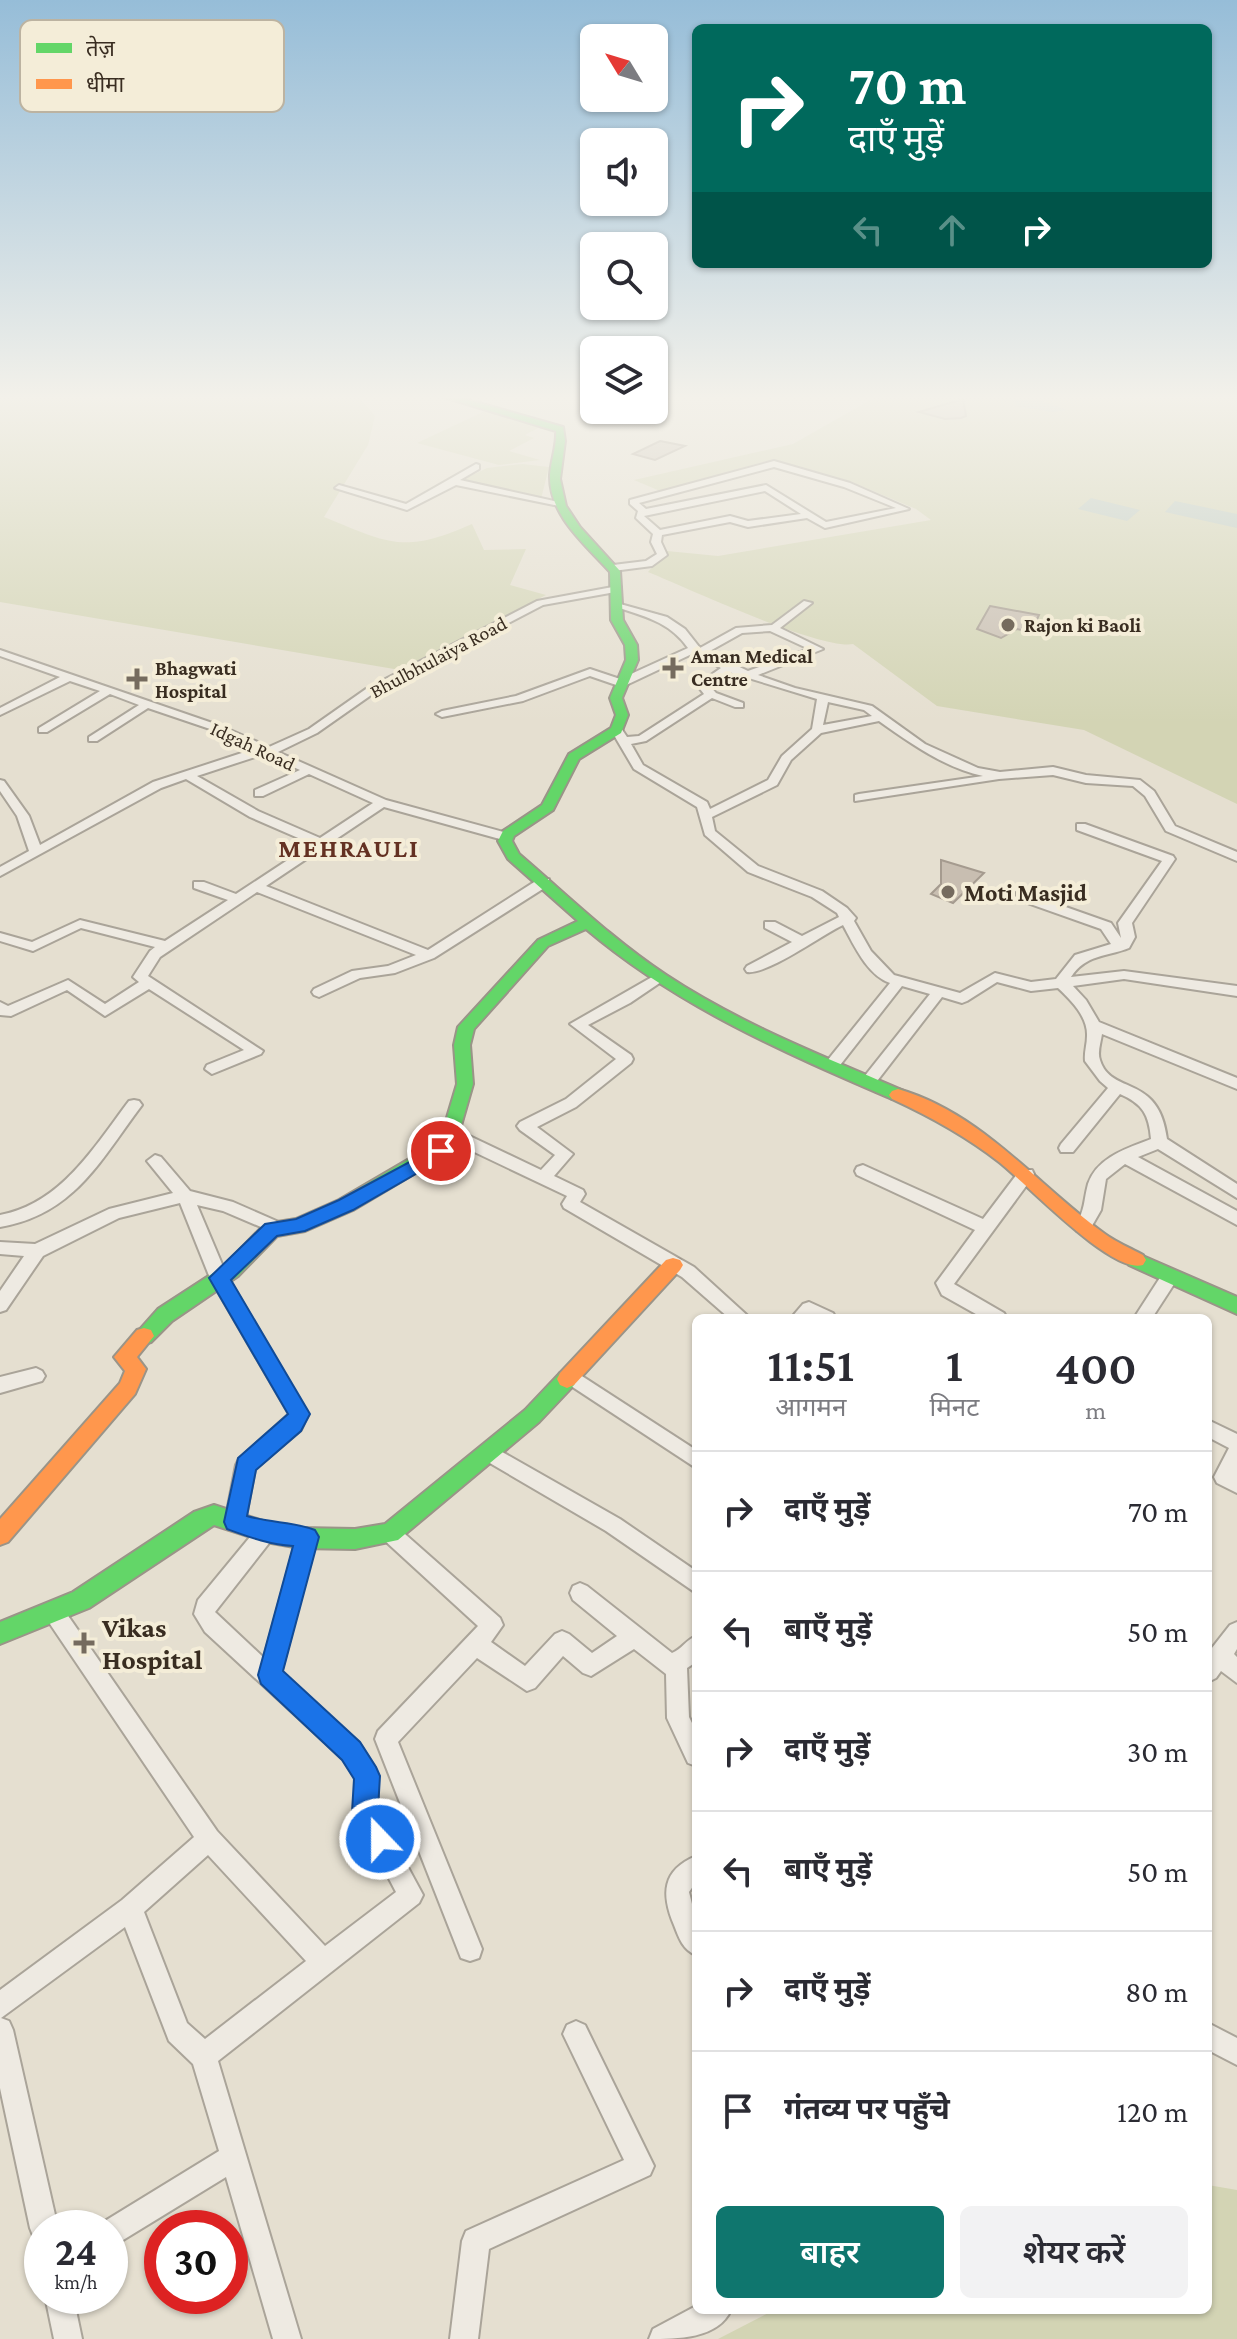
<!DOCTYPE html>
<html lang="hi">
<head>
<meta charset="utf-8">
<style>
  :root { --surface:#fff; --page:#f2f2f3; --text:#2b2b33; --muted:#7c7c81; --line:#e1e1e2; --accent:#0f766e }
  body { margin:0; font-family:"Crimson Pro","Noto Sans Devanagari",serif; background:var(--page); color:var(--text); height:100vh; display:flex; flex-direction:column; font-size:30px; white-space:nowrap }
  * { box-sizing:border-box; margin:0 }
  p { font-size:26px; color:var(--muted) }
  .icon { flex:none; width:44px; height:44px; fill:none; stroke:currentColor; stroke-width:2; stroke-linecap:round; stroke-linejoin:round }
  .map { position:relative; flex:1; overflow:hidden }
  .panel { position:absolute; left:692px; top:1314px; width:520px; height:1000px; display:flex; flex-direction:column; background:var(--surface); border-radius:12px; box-shadow:0 2px 6px #0004 }
  .panel>* { flex:none }
  .guide { position:absolute; left:692px; top:24px; width:520px; height:244px; border-radius:12px; box-shadow:0 2px 6px #0004; background:#00695c; color:#fff; overflow:hidden }
  .needle { width:52px; rotate:308deg }
  .controls { position:absolute; left:580px; top:24px; display:grid; gap:16px }
  .controls a { display:grid; place-items:center; width:88px; height:88px; border-radius:12px; background:var(--surface); box-shadow:0 2px 6px #0004; font-size:40px }
  .speed { position:absolute; left:24px; top:2210px; display:flex; gap:16px; font-size:40px; font-weight:700; text-align:center }
  .speed>* { display:grid; place-content:center; width:104px; height:104px; border-radius:50%; background:var(--surface); box-shadow:0 2px 6px #0004; line-height:1 }
  .speed small { font-size:20px; font-weight:400 }
  .speed .limit { border:12px solid #d22; background:#fff; color:#111 }
  .pin { position:absolute; display:grid; place-items:center; width:68px; height:68px; color:#fff; margin:-34px; border:4px solid #fff; border-radius:50%; box-shadow:0 2px 8px #0007 }
  .me { position:absolute; width:88px; margin:-44px; rotate:338deg; stroke-linejoin:round; filter:drop-shadow(0 0 6px #0008) }
  .turn { display:flex; align-items:center; gap:28px; height:168px; padding:0 24px; font-size:36px }
  .turn .icon { width:104px; height:104px; stroke-width:2.5 }
  .turn b { display:block; font-size:56px; line-height:68px }
  .lanes { display:flex; align-items:center; height:76px; padding:0 24px; background:#0003; justify-content:center; gap:40px; direction:ltr }
  .lanes .off { opacity:.35 }
  .eta { display:flex; justify-content:space-evenly; align-items:center; height:136px; text-align:center }
  .eta b { font-size:48px; font-weight:600; line-height:56px }
  .cta { display:flex; gap:16px; margin-top:auto; padding:16px 24px }
  .cta a { flex:1; height:92px; border-radius:12px; background:var(--accent); color:#fff; font-size:32px; font-weight:600; line-height:92px; text-align:center }
  .cta a+a { background:var(--page); color:var(--text) }
  ul { padding:0; list-style:none }
  li { display:flex; align-items:center; gap:24px; height:120px; padding:0 24px; border-top:2px solid var(--line) }
  li div { flex:1 }
  li b { display:block; font-size:30px }
  li em { font-style:normal }
  .map>svg:first-child { display:block }
  .green { fill:#d3d4b4 }
  .water { fill:#bbcac1 }
  .building { fill:#c8beb1; stroke:#a59b8f; stroke-width:2 }
  .lines { fill:none; stroke-linecap:round; stroke-linejoin:round }
  .street-casing { stroke:#aaa499; stroke-width:4 }
  .fast-casing { stroke:#9a9488; stroke-width:4 }
  .slow-casing { stroke:#9a9488; stroke-width:4 }
  .street { fill:#eeeae2; fill-rule:evenodd }
  .fast { fill:#63d668; fill-rule:evenodd }
  .slow { fill:#ff974d; fill-rule:evenodd }
  .route { fill:#1a73e8; stroke:#114b97; stroke-width:2 }
  .poi-dot { fill:#756b5e; stroke:#f4edd8; stroke-width:3 }
  .labels { text-anchor:middle; dominant-baseline:central; stroke-width:8; stroke-linejoin:round; paint-order:stroke }
  .far-poi-label { font-size:20px; font-weight:bold; fill:#392d21; stroke:#f4edd8; text-anchor:start }
  .far-street-label { font-size:20px; fill:#392d21; stroke:#f4edd8 }
  .poi-label { font-size:24px; font-weight:bold; fill:#392d21; stroke:#f4edd8; text-anchor:start }
  .far-district-label { font-size:26px; font-weight:bold; letter-spacing:2px; fill:#643122; stroke:#f4edd8 }
  .near-poi-label { font-size:28px; font-weight:bold; fill:#392d21; stroke:#f4edd8; text-anchor:start }
  .key { fill:#f4edd8; stroke:#bcb3a1; stroke-width:2 }
  .key-label { font-size:22px; fill:#392d21 }
</style>
</head>
<body>
<div class="map">
<svg width="1237" height="2339" viewBox="0 0 1237 2339">
  <rect width="100%" height="100%" fill="#e5dfd0"/>
  <g class="green">
    <path d="M0,395H357L375,416L368,445L324,517C390,544 404,554 472,524L484,550L526,549L510,585L546,595L400,670L0,602Z"/>
    <path d="M879,395H1237V804L1084,730L937,706L853,644C820,650 687,588 648,572L667,551L718,556L931,520L916,509L854,483L767,461L660,491L634,480L793,444Z"/>
    <polygon points="485,411 547,427 552,432 538,428 525,435 534,438 509,451 540,460 499,465 417,443"/>
    <polygon points="522,464 549,467 541,499 460,481 487,468"/>
    <polygon points="1208,2185 1237,2190 1237,2339 718,2339 774,2310 1208,2310"/>
  </g>
  <g class="water">
    <polygon points="1027,395 1067,410 1053,412 1015,406 1017,402 982,396"/>
    <polygon points="1091,498 1140,510 1127,521 1078,509"/>
    <polygon points="1175,501 1237,514 1237,528 1165,512"/>
  </g>
  <g class="building">
    <polygon points="963,399 966,416 961,418 945,419 919,412"/>
    <polygon points="660,441 685,446 655,460 633,454"/>
    <polygon points="990,606 1039,615 1031,632 1017,629 1001,638 977,629"/>
    <polygon points="941,860 984,873 953,903 931,894 941,884"/>
  </g>
  <g class="lines">
    <defs>
      <g id="street">
        <path d="M774,461L850,483L909,509L825,528L807,518L748,527L730,522L662,535L661,542L667,555L652,566L613,571L608,568L613,565L646,561L657,554L651,542L653,534L636,518L638,511L630,504V500ZM774,467L844,487L896,508L826,522L766,485L646,509L639,503ZM765,491L801,514L748,521L730,516L660,530L644,516Z"/>
        <polygon points="476,464 479,465 479,469 460,480 563,503 559,506 456,485 407,510 335,488 339,485 406,504"/>
        <path d="M618,586L621,587V591L543,605L374,693L317,733L278,752L386,800L511,834L513,837L507,841L384,807L266,886L428,950L539,879H549V885L434,958L395,973L360,978L319,997L314,995L312,992L314,989L352,971L388,966L416,955L257,892L160,957L148,976L263,1051L261,1054L212,1074L205,1069L207,1065L244,1050L149,989L105,1016L67,990L11,1016L0,1015V1002L8,1006L68,980L105,1004L139,982L133,977L150,951L155,947L81,928L33,951L0,941V933L32,942L80,920L165,941L228,900L194,888V882H204L236,894L312,844L250,817L186,779L161,788L0,876V867L29,851L17,816L0,791V780L4,781L29,816L40,845L153,782L254,749L213,730L148,708L97,741H89V737L139,705L110,694L47,732H39V728L100,691L70,681L0,715V708L60,677L0,656V650L221,726L269,747L309,729L366,689L537,601ZM264,754L300,770L255,790V796H263L309,774L373,803L320,838L258,811L197,776Z"/>
        <path d="M804,601L812,603L780,628L823,649L758,675L795,688L872,706L925,744L978,768L1000,772L1053,767L1086,775L1140,780L1154,791L1175,826L1237,852V861L1166,831L1145,796L1133,786L1086,783L1053,775L999,779L855,801V795L859,794L983,776C945,768 910,743 879,721L821,733L791,760L777,785L712,817L715,831L758,866L822,891L847,908L856,918L854,921L871,951L894,975L960,993L995,973L1031,982L1056,979L1075,955L1111,944L1101,929L1016,899V893H1026L1111,923L1121,938L1118,923L1162,861L1077,830V824H1085L1173,856L1175,859L1132,923L1135,937L1129,948C1107,957 1086,954 1071,977L1124,971L1237,986V996L1124,979L1073,986L1086,1000L1099,1022L1237,1078V1089L1102,1034C1101,1042 1097,1052 1100,1060C1111,1096 1159,1073 1167,1139L1237,1184V1198L1158,1149L1138,1157L1237,1211V1225L1125,1164L1106,1179L1101,1210L1089,1231H1077L1075,1227C1086,1207 1083,1203 1088,1184C1097,1157 1128,1148 1151,1139C1149,1115 1143,1104 1120,1094L1073,1152H1061L1059,1148L1061,1144L1108,1088L1100,1081L1085,1061C1084,1052 1087,1045 1087,1036C1088,1017 1071,1000 1058,988L1031,991L997,982L967,1001L962,1003L942,997L874,1085H864L861,1081L864,1077L930,994L902,986L837,1069H827L825,1065L827,1061L890,983C867,975 854,945 843,925C822,935 767,975 747,972L745,969L747,966L792,942L765,928V922H775L802,936L839,917L837,913L812,897L748,872L705,835L697,807L634,769L611,730L617,727L621,728L627,737L639,736L704,694L697,685L721,668L694,653L622,687L590,676L523,701L442,717L436,714L442,711L516,696L590,669L620,679L688,648C669,621 643,616 613,606V602L667,617L685,629L700,648L736,628L772,625ZM770,631L809,649L748,671L708,652L742,633ZM729,672L817,699L812,729L782,756L768,780L710,809L707,802L643,765L631,744L646,741L712,698L735,707H743V703L716,693L709,685ZM828,702L864,710L872,716L823,725Z"/>
        <polygon points="659,973 666,977 664,980 630,1003 588,1025 631,1055 633,1059 631,1063 576,1107 537,1127 573,1154 554,1176 583,1190 585,1194 580,1202 694,1267 750,1318 729,1318 682,1277 564,1208 562,1204 567,1196 445,1138 443,1134 451,1128 457,1130 541,1170 555,1155 520,1130 517,1126 520,1122 566,1099 616,1059 570,1024"/>
        <path d="M134,1100L139,1101L142,1105L139,1109C99,1163 72,1215 0,1227V1215C61,1204 94,1147 129,1101Z"/>
        <polygon points="155,1155 161,1157 190,1191 233,1202 281,1223 283,1227 281,1231 275,1233 223,1211 197,1205 227,1276 308,1414 301,1430 255,1469 245,1522 242,1528 235,1531 228,1528 225,1522 236,1465 239,1459 289,1414 210,1278 180,1203 119,1218 43,1256 6,1310 0,1312 0,1291 24,1256 0,1254 0,1242 35,1244 109,1209 173,1193 147,1161"/>
        <polygon points="863,1165 983,1219 1020,1170 1032,1170 1034,1174 1032,1178 954,1284 1004,1313 1007,1318 983,1318 942,1295 936,1283 975,1230 857,1175 855,1171 857,1167"/>
        <polygon points="1169,1271 1175,1273 1178,1278 1152,1318 1134,1318 1163,1273"/>
        <polygon points="809,1302 833,1313 836,1318 791,1318 803,1304"/>
        <polygon points="36,1368 42,1371 45,1376 42,1381 0,1393 0,1377"/>
        <polygon points="571,1369 696,1450 696,1468 565,1382 562,1377 565,1372"/>
        <polygon points="1208,1420 1237,1434 1237,1493 1217,1483 1214,1477 1229,1448 1208,1437"/>
        <polygon points="490,1445 620,1519 696,1571 696,1593 606,1531 483,1459 480,1453 483,1447"/>
        <path d="M266,1523L273,1526L276,1532L273,1538L215,1612L264,1658L297,1537L300,1531L307,1528L314,1531L317,1537L281,1673L359,1743L375,1768L378,1776L377,1810L423,1895L419,1903L218,2061L301,2339H273L226,2177L110,2248V2228H99L100,2224L219,2151L193,2064L169,2041L125,1927L1,2018L9,2021L13,2030L58,2228H42V2241L34,2238L30,2228L0,2088V1990L122,1900L194,1837L48,1621L45,1614L48,1607L55,1604L62,1607L217,1831L325,1946L396,1892L354,1812L356,1779L343,1759L205,1632L194,1614L198,1600L259,1526ZM208,1855L306,1961L205,2039L187,2023L144,1912Z"/>
        <path d="M390,1524L397,1527L500,1618L503,1625L491,1642L525,1666L555,1634L562,1631L569,1634L592,1653L617,1636L573,1600L570,1593L573,1586L580,1583L587,1586L672,1653C682,1649 686,1640 696,1636V1662L687,1668L689,1717L696,1731V1766L688,1763L667,1718L666,1674L634,1649L591,1676L583,1673L563,1656L535,1688L527,1691L477,1658L398,1742L482,1949L479,1958L470,1961L461,1958L375,1739L378,1731L478,1626L383,1539L380,1533L383,1527Z"/>
        <polygon points="1237,1622 1237,1649 1234,1654 1237,1657 1237,1683 1221,1671 1216,1678 1208,1682 1208,1653 1230,1625"/>
        <path d="M696,1856V1882L689,1892L696,1920V1955C683,1950 679,1938 674,1925C661,1894 662,1870 696,1856Z"/>
        <polygon points="576,2021 585,2025 654,2166 650,2175 489,2249 478,2339 450,2339 462,2241 466,2231 624,2160 563,2034 567,2025"/>
        <polygon points="1208,2023 1237,2038 1237,2065 1208,2050"/>
        <polygon points="45,2296 73,2296 82,2339 54,2339"/>
        <path d="M696,2306V2310H731C718,2339 677,2339 649,2339L653,2329Z"/>
      </g>
      <g id="fast">
        <path d="M437,395H451L563,427L565,441L560,479L566,506L580,527L620,571L623,620L637,645L638,660L622,698L628,715L621,733L579,759L553,810L514,836L512,841L519,854C567,895 613,940 666,975C740,1024 823,1056 904,1091L907,1095L904,1099H892C783,1052 677,1006 586,929L548,946L474,1029L470,1045L473,1084L454,1150L353,1210L305,1231L277,1236L238,1276L172,1321L151,1342L144,1344L137,1342L134,1336L158,1309L224,1266L265,1224L296,1219L339,1200L440,1141L457,1084L454,1045L458,1027L538,940L578,921L508,859L498,841L503,831L542,805L569,754L611,728L616,715L610,698L626,660L625,645L611,620L610,572C585,544 549,516 550,475C551,460 557,446 556,431Z"/>
        <polygon points="1136,1253 1237,1297 1237,1314 1129,1265 1126,1260 1129,1255"/>
        <polygon points="567,1370 574,1373 577,1379 574,1385 539,1422 398,1540 355,1549 300,1548 266,1542 214,1525 89,1608 0,1644 0,1622 73,1592 194,1512 214,1505 266,1522 300,1528 355,1529 385,1524 525,1410 560,1373"/>
      </g>
      <g id="slow">
        <path d="M898,1089C982,1113 1037,1185 1105,1234C1116,1242 1130,1248 1143,1255L1146,1260L1143,1265C1112,1275 1026,1183 999,1162C967,1137 929,1116 892,1099L889,1095L892,1091Z"/>
        <polygon points="673,1258 680,1260 683,1265 680,1270 574,1385 567,1388 560,1385 557,1379 560,1373 666,1260"/>
        <polygon points="144,1328 151,1330 154,1336 137,1357 146,1369 135,1394 8,1542 0,1545 0,1519 120,1383 125,1371 114,1357 137,1330"/>
      </g>
    </defs>
    <use href="#street" class="street-casing"/>
    <use href="#fast" class="fast-casing"/>
    <use href="#slow" class="slow-casing"/>
    <use href="#street" class="street"/>
    <use href="#fast" class="fast"/>
    <use href="#slow" class="slow"/>
  </g>
  <linearGradient id="sky" x2="0" y2="1"><stop stop-color="#96bdd8"/><stop offset="0.55" stop-color="#f3f1ea"/><stop offset="1" stop-color="#f3f1ea" stop-opacity="0"/></linearGradient>
  <rect width="1237" height="723" fill="url(#sky)"/>
  <path class="route" d="M441,1145L447,1146V1156L353,1210L305,1231L277,1236L231,1280L310,1414L301,1431L256,1470L247,1516C270,1523 295,1522 315,1530L319,1537L283,1671L360,1742L376,1767L380,1776L378,1809L393,1839L390,1849L380,1853L371,1849L352,1812L354,1779L342,1760L261,1684L258,1675L293,1546C270,1545 249,1537 227,1529L224,1522L238,1458L288,1414L209,1278L265,1224L296,1219L339,1200Z"/>
  <g class="poi-dot">
    <circle cx="1008" cy="625" r="8"/>
    <path d="M669 656h8v8h8v8h-8v8h-8v-8h-8v-8h8z"/>
    <path d="M133 667h8v8h8v8h-8v8h-8v-8h-8v-8h8z"/>
    <circle cx="948" cy="892" r="8"/>
    <path d="M80 1631h8v8h8v8h-8v8h-8v-8h-8v-8h8z"/>
  </g>
  <g class="labels">
    <g class="far-poi-label">
      <text x="1024" y="625">Rajon ki Baoli</text>
      <text x="691" y="656">Aman Medical<tspan x="691" dy="23">Centre</tspan></text>
      <text x="155" y="668">Bhagwati<tspan x="155" dy="23">Hospital</tspan></text>
    </g>
    <g class="far-street-label">
      <text transform="translate(438 657) rotate(-28)">Bhulbhulaiya Road</text>
      <text transform="translate(253 746) rotate(25)">Idgah Road</text>
    </g>
    <g class="poi-label">
      <text x="964" y="892">Moti Masjid</text>
    </g>
    <g class="far-district-label">
      <text x="349" y="848">MEHRAULI</text>
    </g>
    <g class="near-poi-label">
      <text x="102" y="1627">Vikas<tspan x="102" dy="32">Hospital</tspan></text>
    </g>
  </g>
  <rect x="20" y="20" width="264" height="92" rx="12" class="key"/>
  <rect x="36" y="43" width="36" height="10" fill="#63d668"/>
  <rect x="36" y="79" width="36" height="10" fill="#ff974d"/>
  <g class="key-label">
    <text x="86" y="56">तेज़</text>
    <text x="86" y="92">धीमा</text>
  </g>
</svg>
<div class="controls">
<a><svg class="needle" viewBox="-14 -14 28 28"><path d="M0-13l5 13h-10z" fill="#e53935"/><path d="M0 13l5-13h-10z" fill="#7c7c81"/></svg></a>
<a><svg class="icon" aria-label="sound" viewBox="0 0 24 24"><path d="M4 9h4l5-4v14l-5-4H4zM17 9q2 3 0 6"/></svg></a>
<a><svg class="icon" aria-label="search" viewBox="0 0 24 24"><circle cx="10" cy="10" r="6"/><path d="M15 15l6 6"/></svg></a>
<a><svg class="icon" aria-label="layers" viewBox="0 0 24 24"><path d="M12 4l9 5-9 5-9-5zM3 14l9 5 9-5"/></svg></a>
</div>
<div class="speed"><div>24<small>km/h</small></div><div class="limit">30</div></div>
<div class="pin" style="left:441px;top:1151px;background:#d93025"><svg class="icon" aria-label="arrive" viewBox="0 0 24 24"><path d="M6 21V4h12l-3 4 3 4H6"/></svg></div>
<svg class="me" style="left:380px;top:1839px" viewBox="-20 -20 40 40"><circle r="17" fill="#1a73e8" stroke="#fff" stroke-width="3"/><path d="M0-11L8 9 0 5-8 9z" fill="#fff"/></svg>
<div class="guide">
<div class="turn"><svg class="icon" aria-label="right" viewBox="0 0 24 24"><path d="M7 20v-9h11M14 6l5 5-5 5"/></svg><div><b>70 m</b>दाएँ मुड़ें</div></div>
<div class="lanes"><svg class="icon off" aria-label="left" viewBox="0 0 24 24"><path d="M17 20v-9H6M10 6l-5 5 5 5"/></svg><svg class="icon off" aria-label="ahead" viewBox="0 0 24 24"><path d="M12 20V5M6 11l6-6 6 6"/></svg><svg class="icon" aria-label="right" viewBox="0 0 24 24"><path d="M7 20v-9h11M14 6l5 5-5 5"/></svg></div>
</div>
<section class="panel">
<div class="eta">
<div><b>11:51</b><p>आगमन</p></div>
<div><b>1</b><p>मिनट</p></div>
<div><b>400</b><p>m</p></div>
</div>
<ul>
<li><svg class="icon" aria-label="right" viewBox="0 0 24 24"><path d="M7 20v-9h11M14 6l5 5-5 5"/></svg><div><b>दाएँ मुड़ें</b></div><em>70 m</em></li>
<li><svg class="icon" aria-label="left" viewBox="0 0 24 24"><path d="M17 20v-9H6M10 6l-5 5 5 5"/></svg><div><b>बाएँ मुड़ें</b></div><em>50 m</em></li>
<li><svg class="icon" aria-label="right" viewBox="0 0 24 24"><path d="M7 20v-9h11M14 6l5 5-5 5"/></svg><div><b>दाएँ मुड़ें</b></div><em>30 m</em></li>
<li><svg class="icon" aria-label="left" viewBox="0 0 24 24"><path d="M17 20v-9H6M10 6l-5 5 5 5"/></svg><div><b>बाएँ मुड़ें</b></div><em>50 m</em></li>
<li><svg class="icon" aria-label="right" viewBox="0 0 24 24"><path d="M7 20v-9h11M14 6l5 5-5 5"/></svg><div><b>दाएँ मुड़ें</b></div><em>80 m</em></li>
<li><svg class="icon" aria-label="arrive" viewBox="0 0 24 24"><path d="M6 21V4h12l-3 4 3 4H6"/></svg><div><b>गंतव्य पर पहुँचे</b></div><em>120 m</em></li>
</ul>
<div class="cta"><a>बाहर</a><a>शेयर करें</a></div>
</section>
</div>
</body>
</html>
